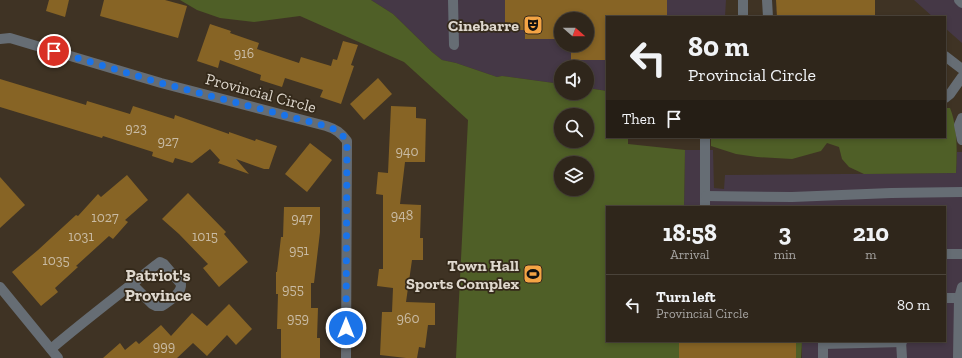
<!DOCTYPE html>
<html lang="en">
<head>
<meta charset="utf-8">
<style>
  :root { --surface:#2f261b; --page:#372e24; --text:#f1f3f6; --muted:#a7a5a3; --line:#4a433a }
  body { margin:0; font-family:"Zilla Slab",serif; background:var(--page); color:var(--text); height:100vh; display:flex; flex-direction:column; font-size:15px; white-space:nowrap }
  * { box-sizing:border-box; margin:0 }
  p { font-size:13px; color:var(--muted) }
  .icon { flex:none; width:22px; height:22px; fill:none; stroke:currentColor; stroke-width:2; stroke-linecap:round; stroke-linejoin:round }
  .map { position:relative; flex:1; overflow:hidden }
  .panel { position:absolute; left:606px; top:206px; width:340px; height:136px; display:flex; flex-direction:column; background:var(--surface); border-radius:0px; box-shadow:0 2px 6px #0003,0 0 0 1px var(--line) }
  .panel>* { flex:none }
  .hud { position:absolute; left:606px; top:16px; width:340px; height:122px; border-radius:0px; box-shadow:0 2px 6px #0003,0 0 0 1px var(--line); background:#2f261b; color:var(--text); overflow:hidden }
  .needle { width:26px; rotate:110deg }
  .controls { position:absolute; left:554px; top:12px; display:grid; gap:8px }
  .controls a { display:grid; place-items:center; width:40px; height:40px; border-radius:50%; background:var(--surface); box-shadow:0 2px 6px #0003,0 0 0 1px var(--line); font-size:20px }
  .pin { position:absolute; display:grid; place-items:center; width:34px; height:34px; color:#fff; margin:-17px; border:2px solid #fff; border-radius:50%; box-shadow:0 1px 4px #0007 }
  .me { position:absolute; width:44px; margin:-22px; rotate:0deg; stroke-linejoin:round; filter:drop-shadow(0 0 3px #0008) }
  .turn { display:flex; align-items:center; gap:14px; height:84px; padding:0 16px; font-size:18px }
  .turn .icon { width:52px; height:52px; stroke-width:2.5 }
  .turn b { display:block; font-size:28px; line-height:34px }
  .then { display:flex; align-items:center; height:38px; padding:0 16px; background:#0003; gap:8px; font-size:15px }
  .eta { display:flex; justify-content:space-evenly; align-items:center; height:68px; text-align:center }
  .eta b { font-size:24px; font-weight:700; line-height:28px }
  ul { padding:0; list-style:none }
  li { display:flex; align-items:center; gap:12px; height:60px; padding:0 16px; border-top:1px solid var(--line) }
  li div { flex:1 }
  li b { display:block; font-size:15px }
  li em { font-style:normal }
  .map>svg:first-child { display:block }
  .commercial { fill:#453846; fill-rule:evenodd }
  .green { fill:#4f5f27; fill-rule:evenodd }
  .building { fill:#876425 }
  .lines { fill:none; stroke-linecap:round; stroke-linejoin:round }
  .minor { stroke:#666d74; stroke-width:10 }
  .route { stroke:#1a73e8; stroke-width:7; stroke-dasharray:0 12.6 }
  .labels { text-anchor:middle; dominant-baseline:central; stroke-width:3.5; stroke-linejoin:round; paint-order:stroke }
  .number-label { font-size:14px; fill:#c9bba4 }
  .poi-label { font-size:16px; font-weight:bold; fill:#dfd8ce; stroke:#34291a; text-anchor:end }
  .street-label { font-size:16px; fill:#dfd8ce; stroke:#34291a }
  .neighbourhood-label { font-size:17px; font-weight:bold; fill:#dfd8ce; stroke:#34291a }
</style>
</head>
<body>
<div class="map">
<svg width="962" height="358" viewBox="0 0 962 358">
  <rect width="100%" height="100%" fill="#3f3324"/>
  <g class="commercial">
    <path d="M371,0H726L725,17H607V91L587,88V67H561V84L502,76L497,77L456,63L442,60L432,52L393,14ZM561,19H587V45H561Z"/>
    <polygon points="914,0 962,0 962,43 945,28 945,17 933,17"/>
    <polygon points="685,150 713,150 714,188 724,189 725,175 956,173 957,152 962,152 962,358 802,358 802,341 945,341 945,207 684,207"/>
  </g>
  <g class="green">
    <path d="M180,0H371L393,14L432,52L442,60L456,63L497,77L502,76L561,84V93H587V88L607,91V137H628V144L685,150L684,207H607V341H802L801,358H456L468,120L404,62L300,16L254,22L220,18L197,10ZM561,115H587V141H561ZM561,163H587V189H561Z"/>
    <path d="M945,108H950C958,128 957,152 956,173L864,174L849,167L842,159L839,147L827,143L821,151L792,159L757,157L736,154L711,146V137H945Z"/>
  </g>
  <g class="building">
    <polygon points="49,0 69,0 65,17 46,11"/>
    <polygon points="104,0 165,0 187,6 178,38 100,16"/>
    <polygon points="505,0 667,0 667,17 607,17 607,60 571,60 571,45 587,45 587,19 561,19 561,39 525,39 525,30 505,30"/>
    <polygon points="776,0 875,0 875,16 777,17"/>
    <polygon points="210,24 231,31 230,33 259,43 257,49 299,63 301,57 331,66 333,59 337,60 343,41 358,45 351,65 354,66 341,104 320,97 323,90 285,78 282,87 260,80 261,75 220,60 218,68 197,61"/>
    <polygon points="378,78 392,94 364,120 350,104"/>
    <polygon points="0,79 86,105 87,101 130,114 133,106 174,119 175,115 229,134 229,132 255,141 256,139 277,146 269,169 264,169 236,159 249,174 218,163 220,160 210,149 192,163 175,158 173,163 152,156 153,152 103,136 102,138 0,107"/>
    <polygon points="391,106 416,107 416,118 426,119 425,162 405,162 400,204 421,205 420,238 423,238 423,260 412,260 406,302 435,303 435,325 428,325 425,348 419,347 417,358 406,358 380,355 382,312 392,312 393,288 377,286 379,269 383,269 383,195 376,194 378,172 388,173"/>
    <polygon points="310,143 332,160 307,192 285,174"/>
    <polygon points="127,175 148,200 125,220 128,222 113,239 109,236 76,266 78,267 55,288 58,292 41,306 12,272 38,250 76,215 78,216 98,194 101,197"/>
    <polygon points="0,177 25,205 0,228"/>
    <polygon points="188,193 226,232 224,234 248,262 219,287 203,268 208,264 179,234 162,219"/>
    <polygon points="284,207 320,207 320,232 314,283 311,283 311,308 318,308 317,338 320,338 320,358 281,358 281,329 277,329 278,294 276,294 276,272 277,272 281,237 283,237"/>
    <polygon points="229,304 252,329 236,345 227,335 207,356 193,343 177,358 103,358 120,343 125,350 136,341 139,344 161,325 171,336 192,313 207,326"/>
    <rect x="679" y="341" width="117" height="17"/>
  </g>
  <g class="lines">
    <g class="minor">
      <polyline points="453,0 454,45"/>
      <polyline points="743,0 743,17"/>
      <polyline points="767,0 768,17"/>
      <polyline points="959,0 962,3"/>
      <path d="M0,39L10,38L161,83L326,126C336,129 341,133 347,141L346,358"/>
      <polyline points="945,56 962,69"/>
      <polyline points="945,98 950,94 962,77"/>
      <polyline points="962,118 959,125 962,140"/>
      <polyline points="705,137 705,207"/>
      <polyline points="706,196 792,197 891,193 962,192"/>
      <polyline points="945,254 962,254"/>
      <polyline points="0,287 58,358"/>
      <polyline points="945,298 959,298"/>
      <polyline points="823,341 823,358"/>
      <polyline points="901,341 902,358"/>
      <polyline points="823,344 902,342"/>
      <path d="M51,349C85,320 121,293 156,265L160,262L164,264L181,284C182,294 169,301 162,306H156L152,304L136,288L128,287"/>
      <polyline points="958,358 959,298 962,287"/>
    </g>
  </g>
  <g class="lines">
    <path class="route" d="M54,51L161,83L326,126C336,129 341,133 347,141L346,328"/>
  </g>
  <defs>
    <symbol id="theatre-square" viewBox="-11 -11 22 22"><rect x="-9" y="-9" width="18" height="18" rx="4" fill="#f4a444" stroke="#34291a"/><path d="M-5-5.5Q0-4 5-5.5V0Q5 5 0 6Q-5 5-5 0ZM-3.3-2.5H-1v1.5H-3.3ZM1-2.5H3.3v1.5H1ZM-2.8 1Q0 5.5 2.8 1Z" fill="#111"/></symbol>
    <symbol id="stadium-square" viewBox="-11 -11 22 22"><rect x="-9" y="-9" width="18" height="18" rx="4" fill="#f4a444" stroke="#34291a"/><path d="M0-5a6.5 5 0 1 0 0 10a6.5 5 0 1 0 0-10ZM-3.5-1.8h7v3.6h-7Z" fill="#111"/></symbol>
  </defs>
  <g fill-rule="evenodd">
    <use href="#theatre-square" x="522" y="14" width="22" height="22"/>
    <use href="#stadium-square" x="522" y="263" width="22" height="22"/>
  </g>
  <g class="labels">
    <g class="number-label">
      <text x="244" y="53">916</text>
      <text x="136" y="128">923</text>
      <text x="168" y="141">927</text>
      <text x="407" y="151">940</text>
      <text x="402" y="215">948</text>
      <text x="105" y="217">1027</text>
      <text x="302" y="218">947</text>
      <text x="81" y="236">1031</text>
      <text x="205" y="236">1015</text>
      <text x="299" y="250">951</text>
      <text x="56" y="260">1035</text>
      <text x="293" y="289">955</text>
      <text x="298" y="318">959</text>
      <text x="408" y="318">960</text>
      <text x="164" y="346">999</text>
    </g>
    <g class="poi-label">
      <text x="519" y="25">Cinebarre</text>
      <text x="519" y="265">Town Hall<tspan x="519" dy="18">Sports Complex</tspan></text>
    </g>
    <g class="street-label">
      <text transform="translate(261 93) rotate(15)">Provincial Circle</text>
    </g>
    <g class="neighbourhood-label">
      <text x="158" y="275">Patriot's<tspan x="158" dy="20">Province</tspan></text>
    </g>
  </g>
</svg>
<div class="controls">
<a><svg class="needle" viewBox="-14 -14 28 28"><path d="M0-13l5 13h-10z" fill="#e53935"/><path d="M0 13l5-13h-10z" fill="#a7a5a3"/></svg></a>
<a><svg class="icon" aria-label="sound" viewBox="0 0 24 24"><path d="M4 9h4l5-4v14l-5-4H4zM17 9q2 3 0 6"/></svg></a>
<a><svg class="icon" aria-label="search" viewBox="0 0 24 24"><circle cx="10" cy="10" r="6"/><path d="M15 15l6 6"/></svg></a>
<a><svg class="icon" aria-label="layers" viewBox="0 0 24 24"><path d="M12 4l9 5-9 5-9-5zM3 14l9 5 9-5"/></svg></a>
</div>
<div class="pin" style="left:54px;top:51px;background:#d93025"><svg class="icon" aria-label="arrive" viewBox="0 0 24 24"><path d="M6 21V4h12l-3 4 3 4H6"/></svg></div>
<svg class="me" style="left:346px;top:328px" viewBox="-20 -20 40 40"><circle r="17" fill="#1a73e8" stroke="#fff" stroke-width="3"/><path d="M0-11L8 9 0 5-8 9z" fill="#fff"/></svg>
<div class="hud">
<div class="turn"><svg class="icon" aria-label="left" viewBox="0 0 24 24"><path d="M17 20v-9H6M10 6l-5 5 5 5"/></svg><div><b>80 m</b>Provincial Circle</div></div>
<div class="then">Then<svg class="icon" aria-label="arrive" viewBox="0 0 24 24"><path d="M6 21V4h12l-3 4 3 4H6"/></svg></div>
</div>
<section class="panel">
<div class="eta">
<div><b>18:58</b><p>Arrival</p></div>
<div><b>3</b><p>min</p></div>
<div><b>210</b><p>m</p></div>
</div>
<ul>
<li><svg class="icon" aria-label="left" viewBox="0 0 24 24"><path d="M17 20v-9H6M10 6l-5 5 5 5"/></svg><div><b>Turn left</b><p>Provincial Circle</p></div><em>80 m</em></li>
</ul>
</section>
</div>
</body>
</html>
